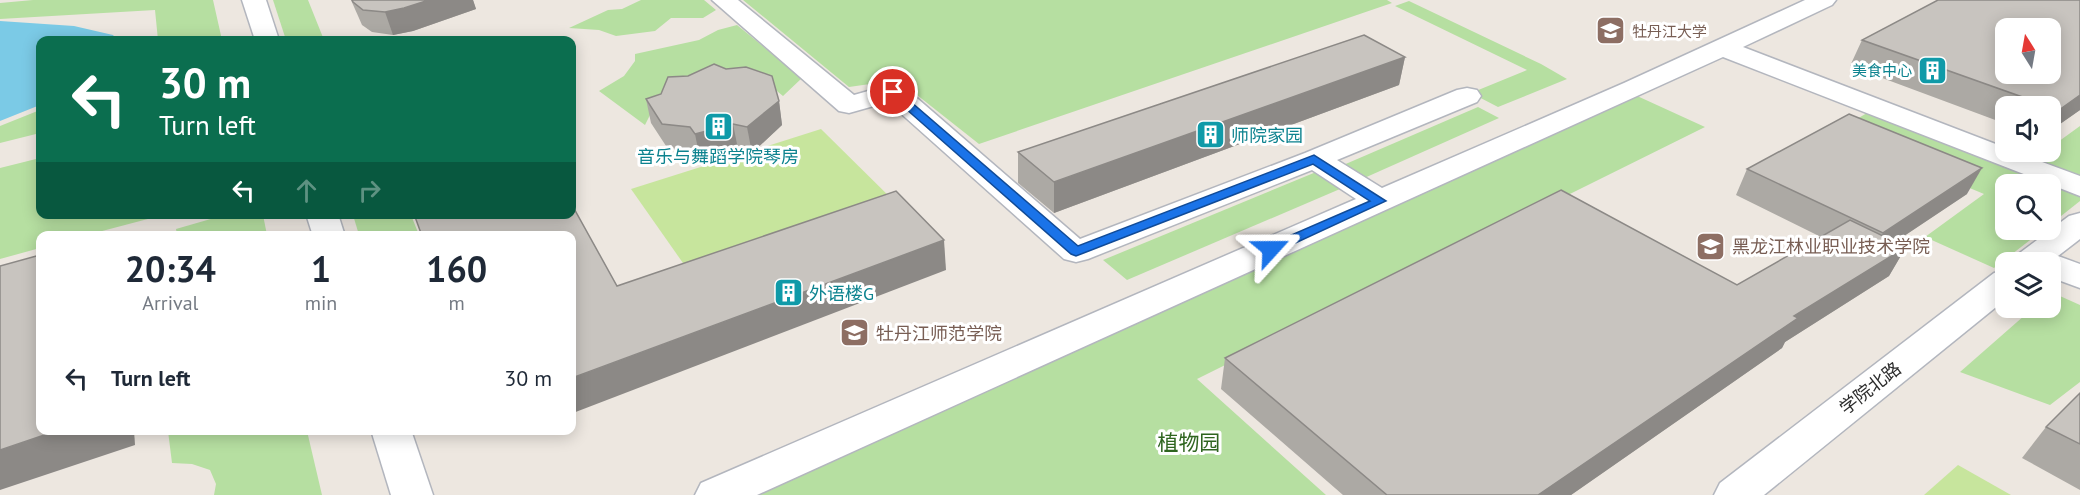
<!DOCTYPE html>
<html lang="en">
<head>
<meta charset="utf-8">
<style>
  :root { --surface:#fff; --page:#f2f2f3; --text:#1f2937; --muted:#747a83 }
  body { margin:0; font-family:"PT Sans","Noto Sans SC",sans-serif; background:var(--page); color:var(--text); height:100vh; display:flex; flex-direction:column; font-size:22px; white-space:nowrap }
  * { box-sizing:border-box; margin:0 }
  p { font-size:20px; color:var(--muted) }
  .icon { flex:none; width:33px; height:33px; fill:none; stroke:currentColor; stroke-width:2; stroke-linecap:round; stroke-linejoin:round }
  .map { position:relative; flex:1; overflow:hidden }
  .sheet { position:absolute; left:36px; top:231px; width:540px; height:204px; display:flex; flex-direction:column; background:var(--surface); border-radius:12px; box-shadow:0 3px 15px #0003 }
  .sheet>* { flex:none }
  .guide { position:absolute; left:36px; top:36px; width:540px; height:183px; border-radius:12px; box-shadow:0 3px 15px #0003; background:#0b6e4f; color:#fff; overflow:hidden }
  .needle { width:39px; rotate:349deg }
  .buttons { position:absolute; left:1995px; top:18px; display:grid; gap:12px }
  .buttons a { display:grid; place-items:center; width:66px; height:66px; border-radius:12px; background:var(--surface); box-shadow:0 3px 15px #0003; font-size:30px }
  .pin { position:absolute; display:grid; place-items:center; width:51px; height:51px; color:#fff; margin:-26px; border:3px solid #fff; border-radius:50%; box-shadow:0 2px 6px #0007 }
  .me { position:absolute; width:66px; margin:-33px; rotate:66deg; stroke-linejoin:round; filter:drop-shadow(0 0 4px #0008) }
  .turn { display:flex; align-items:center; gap:21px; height:126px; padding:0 24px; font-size:27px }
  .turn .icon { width:78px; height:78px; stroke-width:2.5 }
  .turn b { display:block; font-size:42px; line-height:51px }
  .lanes { display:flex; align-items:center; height:57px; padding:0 24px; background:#0003; justify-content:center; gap:30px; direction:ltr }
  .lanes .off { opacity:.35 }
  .eta { display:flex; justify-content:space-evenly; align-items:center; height:102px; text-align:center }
  .eta b { font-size:36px; font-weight:700; line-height:42px }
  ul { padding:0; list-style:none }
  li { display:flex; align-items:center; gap:18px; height:90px; padding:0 24px }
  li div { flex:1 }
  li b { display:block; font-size:22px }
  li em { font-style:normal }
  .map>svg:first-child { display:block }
  .green { fill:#b6dfa1 }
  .pitch { fill:#c7e59d }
  .water { fill:#7bcae6 }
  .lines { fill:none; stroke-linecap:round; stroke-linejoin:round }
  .street-casing { stroke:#b3b6be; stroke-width:3 }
  .street { fill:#fff; fill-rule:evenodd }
  .wall { fill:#aca9a4 }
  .shaded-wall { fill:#8c8986 }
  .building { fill:#c8c4bf; stroke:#8c8986; stroke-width:1.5; fill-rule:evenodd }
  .route { fill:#1a73e8; stroke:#114b97; stroke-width:1.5 }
  .labels { text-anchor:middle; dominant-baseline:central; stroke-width:6; stroke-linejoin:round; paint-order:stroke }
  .far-education-label { font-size:15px; fill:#785e54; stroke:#fff; text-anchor:start }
  .far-culture-label { font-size:15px; fill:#0d838f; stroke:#fff; text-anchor:end }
  .culture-label { font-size:18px; fill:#0d838f; stroke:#fff; text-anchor:start }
  .education-label { font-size:18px; fill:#785e54; stroke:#fff; text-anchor:start }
  .street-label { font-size:18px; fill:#2c2c2c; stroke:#fff }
  .near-park-label { font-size:21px; fill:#2f6520; stroke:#fff }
</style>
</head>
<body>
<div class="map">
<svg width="2080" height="495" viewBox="0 0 2080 495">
  <rect width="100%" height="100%" fill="#ede7e0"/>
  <g class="green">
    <polygon points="33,0 213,0 222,40 158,40 155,10 0,19 0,3"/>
    <polygon points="273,0 308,0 324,40 286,40"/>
    <polygon points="641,0 704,0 716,10 703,18 671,18 655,31 616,36 599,30 569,28 608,10 622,9"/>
    <polygon points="743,0 1387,0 1392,3 979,144 898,80 849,87"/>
    <polygon points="1409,1 1541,64 1567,79 1498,107 1471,93 1527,70 1395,6"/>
    <polygon points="737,25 802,78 783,96 772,87 653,109 645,125 599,91 624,76 635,61 635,54 699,40 718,30"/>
    <polygon points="1635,95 1705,127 1197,379 1326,495 750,495"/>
    <polygon points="1478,107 1499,118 1362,179 1341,166"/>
    <polygon points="40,110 40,133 0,143 0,126"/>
    <polygon points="1872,110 2080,192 2080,201 2051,224 2050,184 2006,184 2006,230 2043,230 1994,268 1925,237 1984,194 1835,132"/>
    <polygon points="2080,126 2080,182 2030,162 2045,152 2050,152 2051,147"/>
    <polygon points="40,158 40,214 163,215 87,235 40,236 40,248 0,259 0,168"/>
    <polygon points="1321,170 1347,186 1127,280 1103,260"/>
    <polygon points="228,214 263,215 267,235 177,235 176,229"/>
    <polygon points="353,215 411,215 419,235 359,235"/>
    <polygon points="2051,292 2080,305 2080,382 2050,405 1960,372 2033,308 2050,308"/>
    <polygon points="168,431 307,431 322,495 214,495 216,484 210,470 192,464 172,463"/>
  </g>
  <g class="pitch">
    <polygon points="821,129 902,209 697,283 631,189"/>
    <polygon points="1958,465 2011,495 1924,495"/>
  </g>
  <polygon class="water" points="0,21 74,26 113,35 117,40 40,40 40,105 0,121"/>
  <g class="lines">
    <defs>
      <g id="street">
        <polygon points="242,0 266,0 279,40 255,40"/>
        <polygon points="712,0 738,0 854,95 893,84 903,86 1080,239 1305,153 1457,90 1467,88 1477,90 1481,96 1477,102 1337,160 1382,188 1624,83 1805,0 1836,0 1832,5 1743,47 2006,148 2006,152 2015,152 2080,176 2080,196 1723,57 757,495 695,495 701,483 1356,199 1312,170 1088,259 1076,262 1064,259 888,102 849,113 839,111"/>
        <polygon points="2080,213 2080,239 2058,256 2080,264 2080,288 2050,277 2050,262 2013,262 2017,255 2069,216"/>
        <polygon points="306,214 338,214 345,236 313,236"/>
        <polygon points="2006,270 2006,299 1764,495 1714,495 1720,483 1994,273"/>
        <polygon points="371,430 411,430 433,495 391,495"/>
      </g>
    </defs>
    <use href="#street" class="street-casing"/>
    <use href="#street" class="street"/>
  </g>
  <g class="wall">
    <polygon points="351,0 473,0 476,9 413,31 393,35 372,32 362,25"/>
    <polygon points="2080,0 2080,110 2050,131 2050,106 2006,106 2006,124 1850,66 1862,40"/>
    <polygon points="1405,57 1399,85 1054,213 1018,183 1018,152"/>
    <polygon points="646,99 779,101 782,125 752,153 738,149 700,159 695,152 668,149 651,123"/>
    <polygon points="1747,169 1967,194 1895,242 1906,247 1889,276 1785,342 1782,348 1571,495 1343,495 1221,389 1225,358 1737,285 1821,237 1736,195"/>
    <polygon points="2080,393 2080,490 2022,458 2046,427"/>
  </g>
  <g class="shaded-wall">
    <polygon points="429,0 473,0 476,9 413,31 393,35 385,12"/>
    <polygon points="1405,57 1399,85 1054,213 1054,182"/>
    <polygon points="2080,95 2080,110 2050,131 2050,124 2059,110"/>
    <polygon points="779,101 782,125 752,153 747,127"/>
    <polygon points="733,124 738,149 700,159 695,134"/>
    <polygon points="1982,168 1967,194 1868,260 1883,233"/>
    <polygon points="944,240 946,270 573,413 572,407 572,378"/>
    <polygon points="1906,247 1889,276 1785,342 1782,348 1571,495 1538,495 1794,316"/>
    <polygon points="59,430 134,430 135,445 0,490 0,450"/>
  </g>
  <g class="building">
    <polygon points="352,0 429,0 404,8 385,12 363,10 353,2"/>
    <path d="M1938,0H2080V95L2059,110L1862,40ZM2006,28H2050V74H2006Z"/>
    <polygon points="1364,35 1405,57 1054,182 1018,152"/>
    <polygon points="714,64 726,69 746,67 772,76 779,101 747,127 733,124 695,134 690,127 662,124 646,99 661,94 668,77 688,76"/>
    <polygon points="1849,114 1982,168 1883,233 1747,169"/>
    <polygon points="1561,190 1737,285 1850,220 1906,247 1794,316 1798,318 1538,495 1387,495 1225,358"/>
    <polygon points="896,191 944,240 572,378 572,236 422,236 414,214 572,214 572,205 617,286"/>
    <polygon points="40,255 40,430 59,430 0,450 0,266"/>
    <polygon points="2080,393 2080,444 2046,427"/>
  </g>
  <polygon class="route" points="893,89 897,90 1078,246 1314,155 1386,201 1276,252 1266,252 1264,249 1266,246 1370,201 1313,164 1076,256 1071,254 889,94 889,90"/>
  <defs>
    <symbol id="school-square" viewBox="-11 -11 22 22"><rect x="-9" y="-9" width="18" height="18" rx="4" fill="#8d6e63" stroke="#fff"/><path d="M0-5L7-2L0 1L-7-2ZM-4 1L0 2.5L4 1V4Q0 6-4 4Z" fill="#fff"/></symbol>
    <symbol id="building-square" viewBox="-11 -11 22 22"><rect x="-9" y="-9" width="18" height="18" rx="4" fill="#0f9aa8" stroke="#fff"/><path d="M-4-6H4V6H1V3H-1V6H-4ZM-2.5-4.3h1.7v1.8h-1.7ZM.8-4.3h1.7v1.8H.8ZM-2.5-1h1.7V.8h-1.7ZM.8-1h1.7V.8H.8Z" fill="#fff"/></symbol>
    <symbol id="university-square" viewBox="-11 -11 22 22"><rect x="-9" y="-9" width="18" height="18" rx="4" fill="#8d6e63" stroke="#fff"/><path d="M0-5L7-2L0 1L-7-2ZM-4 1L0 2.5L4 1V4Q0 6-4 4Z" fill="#fff"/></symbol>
  </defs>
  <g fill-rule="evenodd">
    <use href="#school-square" x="1594" y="14" width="33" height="33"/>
    <use href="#building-square" x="1916" y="54" width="33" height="33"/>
    <use href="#building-square" x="702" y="110" width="33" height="33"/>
    <use href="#building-square" x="1194" y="118" width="33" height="33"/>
    <use href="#university-square" x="1694" y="230" width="33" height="33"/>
    <use href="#building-square" x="772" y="276" width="33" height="33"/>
    <use href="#university-square" x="838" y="316" width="33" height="33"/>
  </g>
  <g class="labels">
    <g class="far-education-label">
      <text x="1632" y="31">牡丹江大学</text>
    </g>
    <g class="far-culture-label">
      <text x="1912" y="70">美食中心</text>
    </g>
    <g class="culture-label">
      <text x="1231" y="135">师院家园</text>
      <text x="718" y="156" text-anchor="middle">音乐与舞蹈学院琴房</text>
      <text x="809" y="293">外语楼G</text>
    </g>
    <g class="education-label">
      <text x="1732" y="246">黑龙江林业职业技术学院</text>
      <text x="876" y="333">牡丹江师范学院</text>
    </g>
    <g class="street-label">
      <text transform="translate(1870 388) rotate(-38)">学院北路</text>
    </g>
    <g class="near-park-label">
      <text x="1189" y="442">植物园</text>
    </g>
  </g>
</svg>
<div class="buttons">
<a><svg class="needle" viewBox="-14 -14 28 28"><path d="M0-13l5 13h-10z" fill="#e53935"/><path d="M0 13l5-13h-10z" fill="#747a83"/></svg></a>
<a><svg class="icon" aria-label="sound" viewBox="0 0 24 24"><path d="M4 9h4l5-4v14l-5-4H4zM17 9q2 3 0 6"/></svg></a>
<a><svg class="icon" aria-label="search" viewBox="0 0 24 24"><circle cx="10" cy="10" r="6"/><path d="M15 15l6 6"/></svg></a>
<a><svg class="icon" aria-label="layers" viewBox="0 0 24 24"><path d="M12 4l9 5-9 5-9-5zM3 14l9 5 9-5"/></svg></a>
</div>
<div class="pin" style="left:893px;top:92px;background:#d93025"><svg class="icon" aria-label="arrive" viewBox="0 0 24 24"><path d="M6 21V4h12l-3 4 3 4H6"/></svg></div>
<svg class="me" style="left:1271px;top:249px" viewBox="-20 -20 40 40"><path d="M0-17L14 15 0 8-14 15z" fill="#1a73e8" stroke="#fff" stroke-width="4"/></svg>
<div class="guide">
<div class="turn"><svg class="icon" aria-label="left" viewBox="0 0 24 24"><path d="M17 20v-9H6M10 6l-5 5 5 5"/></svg><div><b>30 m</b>Turn left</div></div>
<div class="lanes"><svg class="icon" aria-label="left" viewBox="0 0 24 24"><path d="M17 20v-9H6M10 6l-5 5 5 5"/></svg><svg class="icon off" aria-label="ahead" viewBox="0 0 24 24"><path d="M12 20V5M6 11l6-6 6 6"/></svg><svg class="icon off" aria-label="right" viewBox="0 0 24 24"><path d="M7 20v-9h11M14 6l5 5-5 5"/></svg></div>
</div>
<section class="sheet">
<div class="eta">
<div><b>20:34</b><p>Arrival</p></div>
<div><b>1</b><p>min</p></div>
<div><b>160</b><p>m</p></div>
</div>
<ul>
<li><svg class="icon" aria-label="left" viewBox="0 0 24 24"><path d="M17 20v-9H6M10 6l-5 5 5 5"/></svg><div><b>Turn left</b></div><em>30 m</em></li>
</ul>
</section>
</div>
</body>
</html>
